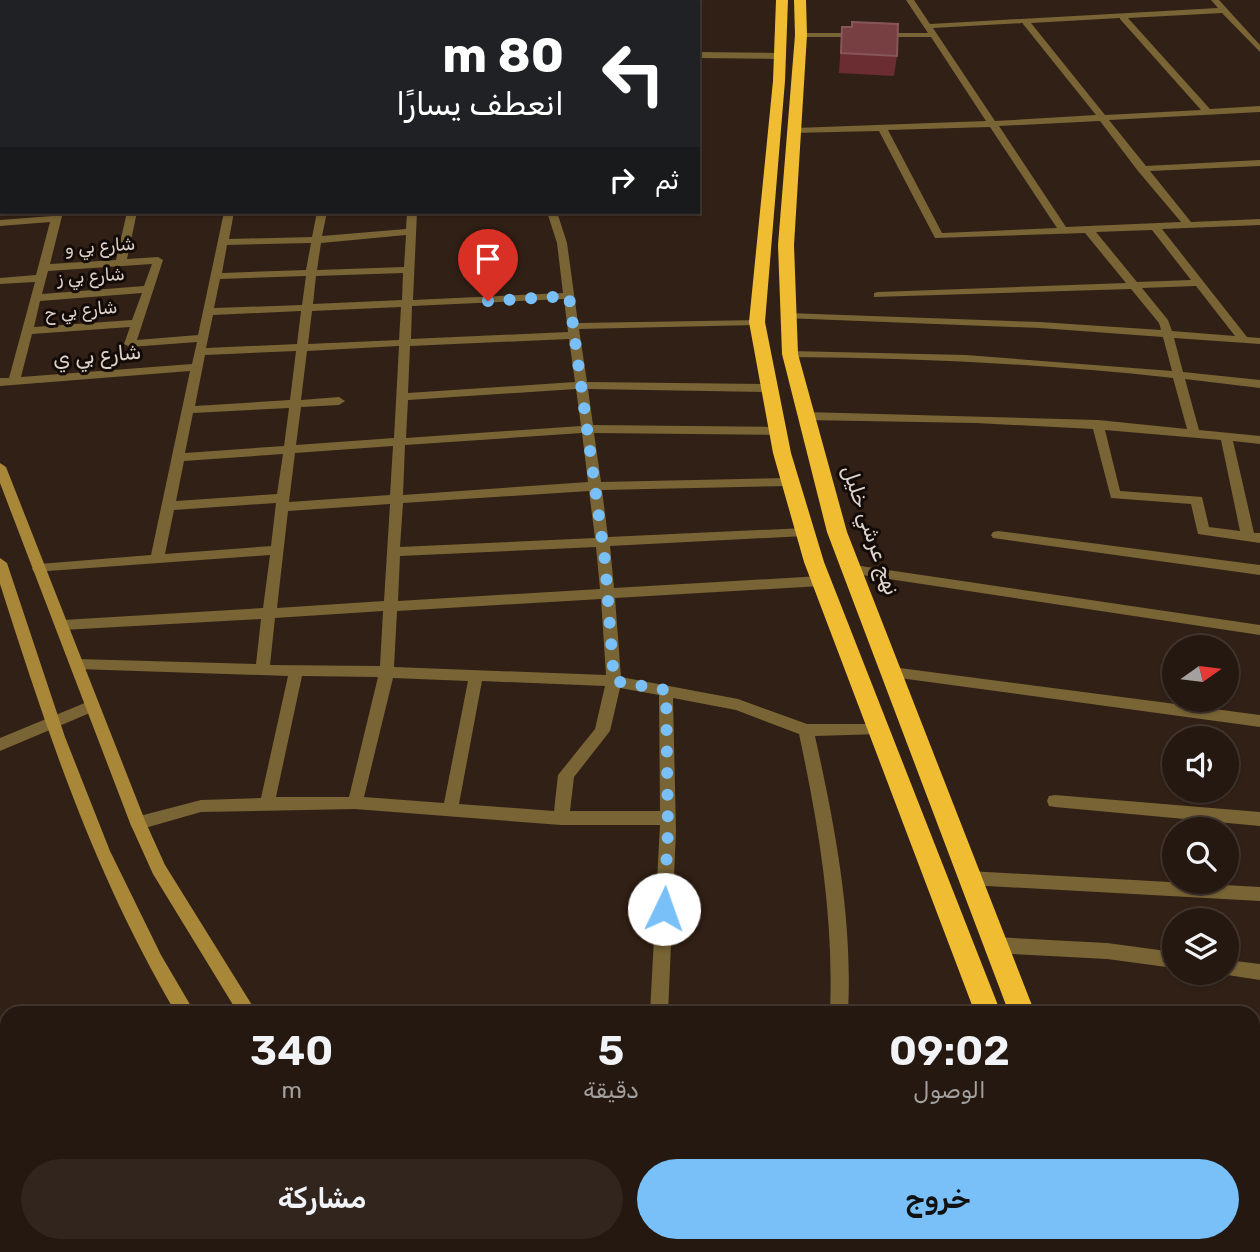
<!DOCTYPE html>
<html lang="ar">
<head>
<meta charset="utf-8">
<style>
  :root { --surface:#251810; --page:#31251e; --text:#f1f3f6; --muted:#a3a09f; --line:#423730; --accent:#79bff8 }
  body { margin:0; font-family:Rubik,Cairo,sans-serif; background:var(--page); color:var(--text); direction:rtl; height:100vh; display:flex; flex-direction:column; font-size:26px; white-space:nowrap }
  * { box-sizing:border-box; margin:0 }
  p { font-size:23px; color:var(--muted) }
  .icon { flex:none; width:38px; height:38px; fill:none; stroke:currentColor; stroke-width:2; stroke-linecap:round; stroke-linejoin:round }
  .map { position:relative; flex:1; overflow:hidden; direction:ltr }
  .side { position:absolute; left:0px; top:1006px; width:1260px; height:247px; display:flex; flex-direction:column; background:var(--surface); border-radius:21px 21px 0 0; box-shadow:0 2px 5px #0004,0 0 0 2px var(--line); direction:rtl }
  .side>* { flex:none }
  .banner { position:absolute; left:0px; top:0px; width:700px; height:214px; box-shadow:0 2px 5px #0004,0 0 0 2px var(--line); direction:rtl; background:#202124; color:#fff; overflow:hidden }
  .needle { width:46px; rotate:76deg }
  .fabs { position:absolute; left:1162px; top:635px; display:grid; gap:14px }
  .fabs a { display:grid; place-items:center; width:77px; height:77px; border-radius:50%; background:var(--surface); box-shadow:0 2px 5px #0004,0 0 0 2px var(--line); font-size:35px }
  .pin { position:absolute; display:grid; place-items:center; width:60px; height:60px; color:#fff; margin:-72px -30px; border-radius:50% 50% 50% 0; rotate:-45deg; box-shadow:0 0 7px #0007 }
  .pin .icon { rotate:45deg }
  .me { position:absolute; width:77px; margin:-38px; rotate:3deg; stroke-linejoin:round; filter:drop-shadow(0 0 5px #0008) }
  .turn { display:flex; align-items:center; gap:24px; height:147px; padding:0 21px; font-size:32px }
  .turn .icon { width:91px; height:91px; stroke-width:2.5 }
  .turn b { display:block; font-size:49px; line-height:60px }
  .then { display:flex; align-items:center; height:66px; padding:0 21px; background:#0003; gap:14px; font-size:26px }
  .eta { display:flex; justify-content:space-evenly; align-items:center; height:119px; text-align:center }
  .eta b { font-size:42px; font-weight:600; line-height:49px }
  .button { display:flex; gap:14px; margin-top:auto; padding:14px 21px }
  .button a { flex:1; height:80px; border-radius:42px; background:var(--accent); color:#111; font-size:28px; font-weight:600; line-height:80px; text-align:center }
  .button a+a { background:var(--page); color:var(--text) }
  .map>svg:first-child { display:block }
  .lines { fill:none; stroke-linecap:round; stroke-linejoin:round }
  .street { fill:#796435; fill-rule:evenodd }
  .secondary { fill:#a98738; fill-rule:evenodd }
  .highway { fill:#f0bc31; fill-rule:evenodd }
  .wall { fill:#6b2d32 }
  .building { fill:#773f42; stroke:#875658; stroke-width:2 }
  .route { stroke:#79bff8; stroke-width:12; stroke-dasharray:0 21.6 }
  .labels { text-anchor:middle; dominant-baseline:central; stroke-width:6; stroke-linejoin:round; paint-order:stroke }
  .far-street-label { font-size:18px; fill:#ded2cb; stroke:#130b07 }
  .street-label { font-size:21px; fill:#ded2cb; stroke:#130b07 }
</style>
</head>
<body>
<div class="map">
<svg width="1260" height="1252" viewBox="0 0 1260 1252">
  <rect width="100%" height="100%" fill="#312015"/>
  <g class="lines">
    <g class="street">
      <polygon points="8,0 34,0 5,2"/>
      <rect x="425" y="0" width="8" height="2"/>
      <path d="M906,0H914L930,24L1218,8L1211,0H1219L1260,45V52L1222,13L1128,18L1210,109L1260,106V112L1109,120L1146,166L1260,160V166L1150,171L1191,222L1260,219V225L1162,229L1247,337L1260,338V344L1174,338L1183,372L1260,380V388L1185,379L1199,430L1260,436V444L1233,441L1254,533H1260V543L1198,534L1191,504L1111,498L1093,429L976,423L805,420L799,416L805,412L1098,420L1187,429L1173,378C1046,364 918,358 790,357L784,354L790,351L966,355L1172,371L1163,337L1040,328L784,318V314L788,313L1040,322L1161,330L1159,323L1131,289L874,297V293L878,292L1126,283L1085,233L935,238L879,131L792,133V129L795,128L986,121L931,37H880L876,35L880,33H928ZM1120,18V19L1201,110L1105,115L1031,23ZM1023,23V24L1096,115L995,121L933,28ZM1100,121L1138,171L1181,222L1066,227L999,126ZM990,127L1057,228L942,233L888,130ZM1152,230L1191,280L1137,282L1096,232ZM1196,286L1235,336L1172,331L1168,320L1142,288ZM1105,430L1221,440L1240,531L1209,527L1202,497L1120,491Z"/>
      <polygon points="801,33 859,33 863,35 859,37 798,37 797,35"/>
      <polygon points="698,52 781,53 785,56 781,59 698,58"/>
      <rect x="0" y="82" width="2" height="6"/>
      <rect x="0" y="124" width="2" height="6"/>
      <rect x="0" y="169" width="2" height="6"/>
      <path d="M53,212H63L50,264L116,260L127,212H137L127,259L158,257L163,260L137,340L198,335L224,212H234L229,239L312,237L317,212H327L322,236L406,229L407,212H417L413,300L563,293L557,243L547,212H557L567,243L578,323L761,320L763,322L757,325L579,329L587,382L769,384L775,388L769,392L588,389L593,425L778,427L784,431L778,435L594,433L601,482L791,478L797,482L791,486L602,490L608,537L805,528L812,532L805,536L610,546L614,588L821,576L828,581L821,586L615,598L621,677L738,699L807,724H885L888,728L885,732L880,734L815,736C835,827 853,919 848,1013H830C834,918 819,827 799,734L736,710L673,698L676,831L668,1013H650L660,825H561L355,809L201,812L138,830L132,828L130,823L132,818L201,800L261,798L288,676L77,669L72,668L70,664L72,660L77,659L256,664L261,619L63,630L56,625L63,620L263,608L270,555L34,572L32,569L34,566L39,564L151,555L190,371L0,386V378H9L35,282L0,284V278L36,275L50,222L0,226V220L52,216ZM406,235L404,267L317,270L321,243ZM311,243L306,270L222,273L227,245ZM152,264L144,286L42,294L48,271ZM403,273L402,300L313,304L316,276ZM306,276L302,305L214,308L220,279ZM142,293L132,320L34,327L40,301ZM564,299L568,332L411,339L412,306ZM401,307L399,340L308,344L312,311ZM301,311L297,344L206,348L213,315ZM130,327L124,344L130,347L197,342L192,364L21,377L32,334ZM569,339L575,382L408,393L410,346ZM399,346L394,438L296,445L301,407L339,405L345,401L339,397L301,400L307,351ZM296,351L290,400L195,406L205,355ZM576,389L581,426L406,438L408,400ZM289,408L284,446L185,453L193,413ZM582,433L588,482L403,495L405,445ZM393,446L390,495L289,502L295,453ZM283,454L277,494L176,501L184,461ZM589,491L595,538L400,547L403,503ZM276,503L271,546L165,554L174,510ZM390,504L384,601L277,608L288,511ZM596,547L600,589L398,601L400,556ZM601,599L606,675L394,667L397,611ZM383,611L380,666L270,665L275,618ZM302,676L378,677L349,797H276ZM393,678L468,681L444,803L364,797ZM482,681L605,686L595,729L558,775L554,811L459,804ZM620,688L659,695L660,811H570L574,777L610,731Z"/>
      <polygon points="998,531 1260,565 1260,575 993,538 991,535 993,532"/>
      <polygon points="854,565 1260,625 1260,635 849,573 847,570 849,567"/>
      <polygon points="892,667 1260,715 1260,727 892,677 887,676 885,672 887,668"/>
      <polygon points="92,700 97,702 99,706 97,710 0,751 0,738"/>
      <polygon points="1055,795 1260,812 1260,826 1055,807 1049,806 1047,801 1049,796"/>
      <polygon points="969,871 1260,887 1260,901 969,885 963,883 961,878 963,873"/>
      <polygon points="995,937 1107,943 1174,952 1174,968 1107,959 995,953 989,950 986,945 989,940"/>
      <polygon points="1227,960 1260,964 1260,980 1221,974 1227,973"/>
      <polygon points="7,1204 7,1225 0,1228 0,1207"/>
      <polygon points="617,1246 640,1246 638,1252 615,1252"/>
      <rect x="751" y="1246" width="20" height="6"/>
      <polygon points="812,1246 832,1246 831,1252 811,1252"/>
    </g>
    <g class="secondary">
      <rect x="3" y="0" width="8" height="2"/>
      <polygon points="508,0 541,0 505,2"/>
      <polygon points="641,0 675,0 638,2"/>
      <polygon points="0,21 2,21 0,31"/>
      <rect x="0" y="39" width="2" height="4"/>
      <polygon points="0,463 6,467 146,823 165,865 257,1013 238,1013 153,874 130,823 0,483"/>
      <path d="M0,558L7,563L65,737L110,851L161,955L195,1013H176C95,876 48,735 0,584Z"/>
      <polygon points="326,1246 348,1246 350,1252 328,1252"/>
      <polygon points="393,1246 415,1246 417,1252 395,1252"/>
    </g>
    <g class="highway">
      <polygon points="776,0 788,0 785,81 765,322 791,453 824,562 1001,1013 975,1013 804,562 773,453 749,322 773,81"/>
      <polygon points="794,0 806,0 807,35 794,245 798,354 847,532 1035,1013 1009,1013 827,532 782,354 778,245 795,35"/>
      <polygon points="1047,1246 1077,1246 1079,1252 1049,1252"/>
      <polygon points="1087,1246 1117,1246 1119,1252 1089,1252"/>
    </g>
  </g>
  <polygon class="wall" points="842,27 897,56 894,76 839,73"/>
  <polygon class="building" points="852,22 898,24 897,56 841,53 842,27 852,27"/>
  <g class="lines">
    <polyline class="route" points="488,301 569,296 605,561 614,681 666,690 668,831 664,909"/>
  </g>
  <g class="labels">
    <g class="far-street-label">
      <text transform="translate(100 246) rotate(-4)">شارع بي و</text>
      <text transform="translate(91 276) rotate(-4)">شارع بي ز</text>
      <text transform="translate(81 310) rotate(-5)">شارع بي ح</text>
    </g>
    <g class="street-label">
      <text transform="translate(97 355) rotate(-5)">شارع بي ي</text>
      <text transform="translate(871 530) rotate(71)">نهج عرشي خليل</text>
    </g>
  </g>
</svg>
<div class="fabs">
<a><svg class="needle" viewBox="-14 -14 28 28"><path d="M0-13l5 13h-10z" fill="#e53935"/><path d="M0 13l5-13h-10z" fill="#a3a09f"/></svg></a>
<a><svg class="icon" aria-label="sound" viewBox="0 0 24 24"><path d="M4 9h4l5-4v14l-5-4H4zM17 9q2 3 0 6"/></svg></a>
<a><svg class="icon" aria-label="search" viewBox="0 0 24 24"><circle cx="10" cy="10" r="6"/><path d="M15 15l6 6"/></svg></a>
<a><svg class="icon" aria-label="layers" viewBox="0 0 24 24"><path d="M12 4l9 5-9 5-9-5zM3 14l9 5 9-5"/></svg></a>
</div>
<div class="pin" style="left:488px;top:301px;background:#d93025"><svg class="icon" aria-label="arrive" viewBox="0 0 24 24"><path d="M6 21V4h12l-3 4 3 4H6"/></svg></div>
<svg class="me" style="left:664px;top:909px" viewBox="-20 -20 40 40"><circle r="19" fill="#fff"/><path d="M0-13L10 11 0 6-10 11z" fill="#79bff8"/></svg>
<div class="banner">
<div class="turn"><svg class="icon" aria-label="left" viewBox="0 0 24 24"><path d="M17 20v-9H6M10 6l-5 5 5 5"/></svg><div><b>80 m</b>انعطف يسارًا</div></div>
<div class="then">ثم<svg class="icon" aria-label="right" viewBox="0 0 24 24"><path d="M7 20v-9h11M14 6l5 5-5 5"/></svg></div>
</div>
<section class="side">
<div class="eta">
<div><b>09:02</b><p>الوصول</p></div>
<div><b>5</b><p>دقيقة</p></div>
<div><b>340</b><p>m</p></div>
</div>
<div class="button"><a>خروج</a><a>مشاركة</a></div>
</section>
</div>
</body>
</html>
